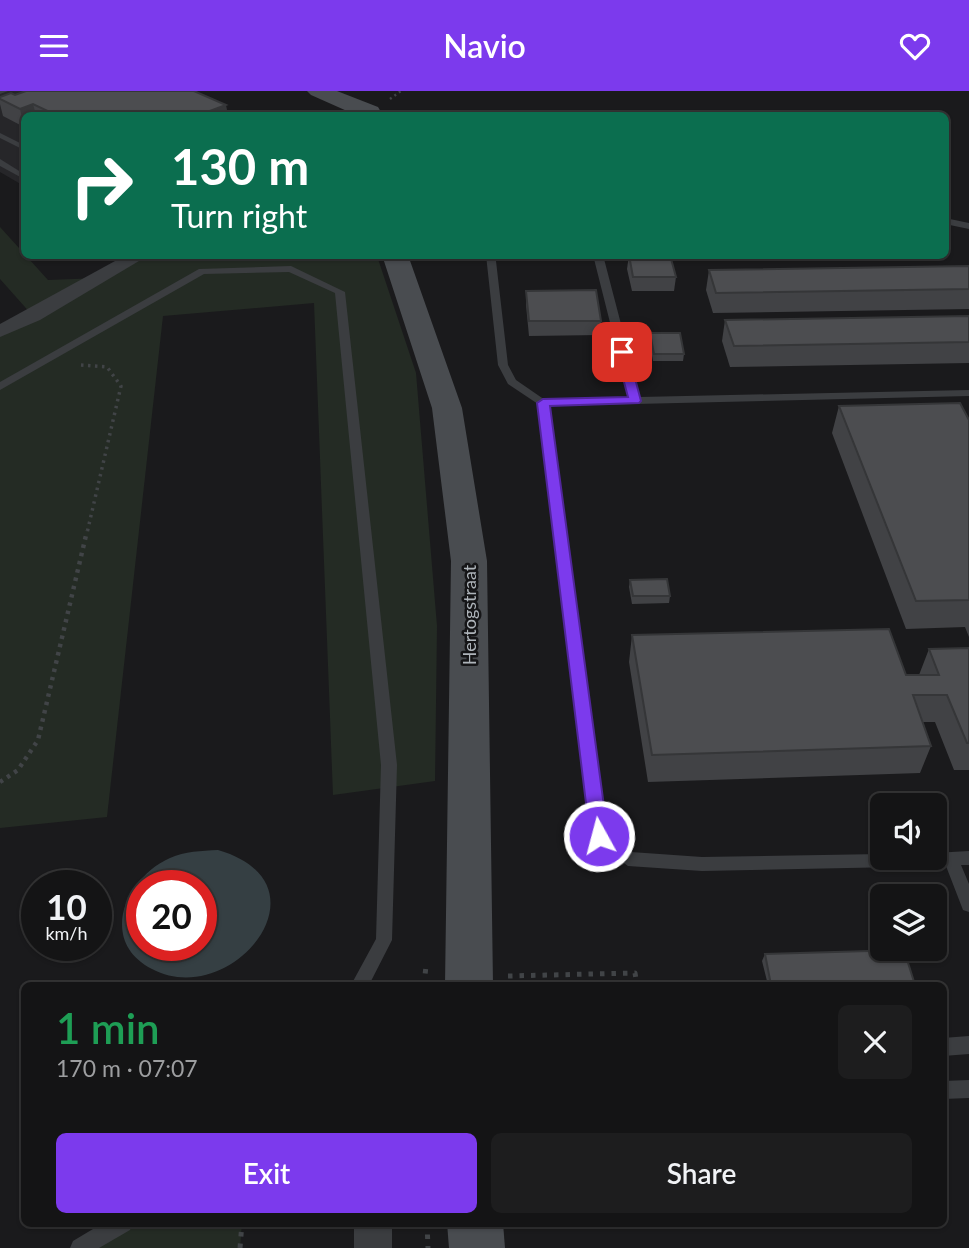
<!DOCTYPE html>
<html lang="en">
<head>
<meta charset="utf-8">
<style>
  :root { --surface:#141415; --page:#1d1d1e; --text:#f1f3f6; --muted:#9d9ea0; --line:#333334; --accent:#7c3aed }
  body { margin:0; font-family:Lato,sans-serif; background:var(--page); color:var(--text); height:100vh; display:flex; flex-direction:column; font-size:26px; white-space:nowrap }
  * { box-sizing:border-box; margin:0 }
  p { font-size:23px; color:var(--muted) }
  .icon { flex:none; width:38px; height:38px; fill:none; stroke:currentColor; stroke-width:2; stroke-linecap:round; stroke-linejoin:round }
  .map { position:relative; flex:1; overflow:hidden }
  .side { position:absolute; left:21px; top:891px; width:926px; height:245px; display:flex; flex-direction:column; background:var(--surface); border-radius:10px; box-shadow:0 2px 5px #0004,0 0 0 2px var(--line) }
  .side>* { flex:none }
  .guide { position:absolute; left:21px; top:21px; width:928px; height:147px; border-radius:10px; box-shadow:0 2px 5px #0004,0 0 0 2px var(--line); background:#0b6e4f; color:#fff; overflow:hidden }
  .controls { position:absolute; left:870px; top:702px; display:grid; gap:14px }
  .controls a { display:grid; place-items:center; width:77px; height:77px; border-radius:10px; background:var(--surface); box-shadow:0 2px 5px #0004,0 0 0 2px var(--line); font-size:35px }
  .speed { position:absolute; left:21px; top:779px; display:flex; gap:14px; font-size:35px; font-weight:700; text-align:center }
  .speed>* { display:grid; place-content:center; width:91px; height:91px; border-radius:50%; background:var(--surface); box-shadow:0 2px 5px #0004,0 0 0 2px var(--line); line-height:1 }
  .speed small { font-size:18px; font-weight:400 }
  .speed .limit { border:10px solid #d22; background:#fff; color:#111 }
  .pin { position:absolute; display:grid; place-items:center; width:60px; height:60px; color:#fff; margin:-30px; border-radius:14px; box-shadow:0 4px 10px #0006 }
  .me { position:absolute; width:77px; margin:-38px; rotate:353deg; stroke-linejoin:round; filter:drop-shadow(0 0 5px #0008) }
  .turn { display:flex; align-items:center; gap:24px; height:147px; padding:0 35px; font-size:32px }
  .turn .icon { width:91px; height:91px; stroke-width:2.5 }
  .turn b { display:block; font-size:49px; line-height:60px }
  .round { display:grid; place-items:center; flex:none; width:74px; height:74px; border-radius:10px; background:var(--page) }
  .summary { display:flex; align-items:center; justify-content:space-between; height:119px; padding:0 35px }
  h1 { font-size:42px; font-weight:600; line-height:52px; color:#1e9e55 }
  .primary-button { display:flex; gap:14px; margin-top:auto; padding:14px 35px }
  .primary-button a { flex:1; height:80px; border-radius:10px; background:var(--accent); color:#fff; font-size:28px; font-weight:600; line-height:80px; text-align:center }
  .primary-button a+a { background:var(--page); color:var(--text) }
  header { display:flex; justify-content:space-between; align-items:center; height:91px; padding:0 35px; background:var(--accent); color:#fff; font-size:32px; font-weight:600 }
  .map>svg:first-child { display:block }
  .built { fill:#262629 }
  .green { fill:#242b24 }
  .water { fill:#353f43; fill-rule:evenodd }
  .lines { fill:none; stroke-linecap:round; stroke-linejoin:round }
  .path-far3 { stroke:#414447; stroke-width:2.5; stroke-dasharray:2 3.5; stroke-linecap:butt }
  .path-far2 { stroke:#414447; stroke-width:3.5; stroke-dasharray:2.5 4.5; stroke-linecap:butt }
  .path-far1 { stroke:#414447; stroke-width:4.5; stroke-dasharray:3.5 5; stroke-linecap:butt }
  .path { stroke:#414447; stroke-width:5; stroke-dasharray:4.5 7; stroke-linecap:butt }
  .lane { fill:#3b3d40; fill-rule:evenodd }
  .street { fill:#3b3d40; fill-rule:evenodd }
  .secondary { fill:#494c50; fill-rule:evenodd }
  .wall { fill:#414245 }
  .shaded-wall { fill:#353638 }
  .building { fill:#4c4d50; stroke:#353638; stroke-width:2 }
  .route { fill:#7c3aed; stroke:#51269a; stroke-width:2 }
  .labels { text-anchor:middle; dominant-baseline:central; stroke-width:5; stroke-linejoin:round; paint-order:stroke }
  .street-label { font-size:18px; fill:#aeb4ba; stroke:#151517 }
</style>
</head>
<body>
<header><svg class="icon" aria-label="menu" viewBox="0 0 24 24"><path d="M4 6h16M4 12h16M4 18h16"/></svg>Navio<svg class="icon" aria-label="heart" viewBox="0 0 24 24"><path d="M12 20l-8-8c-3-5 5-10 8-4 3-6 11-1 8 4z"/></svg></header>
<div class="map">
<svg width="969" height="1157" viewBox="0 0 969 1157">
  <rect width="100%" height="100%" fill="#1a1a1c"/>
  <polygon class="built" points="0,0 197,0 176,8 24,24 24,95 0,81"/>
  <g class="green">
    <polygon points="0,136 48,189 100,187 142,165 377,165 416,282 437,535 435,690 333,704 314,212 163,225 107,726 0,737 0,243 33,225 0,188"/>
    <polygon points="123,1132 242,1132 240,1157 80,1157"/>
  </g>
  <path class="water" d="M218,759C335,793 231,920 152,878C98,850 125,787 170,767C185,760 201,760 218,759ZM142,794H201V854H142Z"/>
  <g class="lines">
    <polyline class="path-far3" points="390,8 401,0"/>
    <polyline class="path-far2" points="81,274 107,276 121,295 87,442"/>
    <polyline class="path-far1" points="0,691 18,679 38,649 87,440"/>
    <g class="path">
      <polyline points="508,885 635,882 637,894"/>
      <polyline points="424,894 426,875"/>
      <polyline points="427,1132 428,1157"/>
      <polyline points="240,1157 242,1132"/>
    </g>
    <g class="lane">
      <polygon points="0,0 8,0 0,3"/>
      <polygon points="370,19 387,22 388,24 367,23 367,19"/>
      <polygon points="0,42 24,54 24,59 0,47"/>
      <polygon points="0,68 24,83 24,88 0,75"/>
      <polygon points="945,127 969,132 969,138 945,133"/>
      <polygon points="486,164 572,164 568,167 496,170 508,274 516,289 545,309 629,307 593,164 603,164 640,306 969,299 969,305 549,315 606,742 631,761 702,766 882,763 882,766 934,766 934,762 969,760 969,774 961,774 969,793 969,821 963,819 946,775 702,780 628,775 593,750 538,313 508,293 498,274"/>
      <polygon points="291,175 345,201 397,674 392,849 369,894 351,894 376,848 381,674 335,202 289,181 204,183 0,299 0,291 199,178"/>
      <polygon points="969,945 969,963 943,965 943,947"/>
      <polygon points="969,989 969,1007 943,1008 943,990"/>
      <polygon points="103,1132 133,1132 130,1139 99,1157 70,1157 73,1150"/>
    </g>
    <g class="street">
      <polygon points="126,164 149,164 40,229 0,246 0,233"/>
      <rect x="354" y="1132" width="38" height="25"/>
    </g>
    <g class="secondary">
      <polygon points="307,0 337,0 378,16 381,21 378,24 356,24 311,4"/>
      <polygon points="382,164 408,164 462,317 487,470 493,894 445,894 451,470 432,317"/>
      <polygon points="447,1132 503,1132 505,1157 449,1157"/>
    </g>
  </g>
  <g class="wall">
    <polygon points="15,4 228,24 24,24 24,36 3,25 0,13 0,6"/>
    <polygon points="629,164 676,186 674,200 632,200 627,178"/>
    <polygon points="969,175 969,218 713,222 706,199 709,179"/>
    <polygon points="526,200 601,230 600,244 529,245 526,214"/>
    <polygon points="969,225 969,272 730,276 722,250 725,229"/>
    <polygon points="650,242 684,263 683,270 653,270 649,249"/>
    <polygon points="839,315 969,329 969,546 965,536 906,538 832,342"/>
    <polygon points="630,489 670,505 669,512 632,513 629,496"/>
    <polygon points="632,544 906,584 919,584 929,558 969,557 969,679 954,679 935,631 923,631 931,655 920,682 648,691 629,571"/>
    <polygon points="765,863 915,894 768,894 762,870"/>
  </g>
  <g class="shaded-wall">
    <polygon points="33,13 36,24 24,24 24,35 20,18"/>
    <polygon points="226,14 228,24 199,24"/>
  </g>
  <g class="building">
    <polygon points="26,0 194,0 226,14 199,24 56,24 33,13 20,18 0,8 0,6 11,2 15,4"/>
    <polygon points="629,164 670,164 676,186 633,186"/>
    <polygon points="969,175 969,198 716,202 709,179"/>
    <polygon points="596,199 601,230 529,230 526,200"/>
    <polygon points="969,225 969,251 734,255 725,229"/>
    <polygon points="650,242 680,242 684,263 654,263"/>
    <polygon points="960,312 969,329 969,509 916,510 839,315"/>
    <polygon points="667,488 670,505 633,505 630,489"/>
    <polygon points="889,538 906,584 939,584 929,558 969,557 969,652 967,652 947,604 913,604 931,655 652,664 632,544"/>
    <polygon points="904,859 915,894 771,894 765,863"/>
  </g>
  <polygon class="route" points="622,258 628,261 641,310 639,312 550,315 608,745 606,751 599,753 593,751 590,745 537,312 543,308 628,306 616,261"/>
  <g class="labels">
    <g class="street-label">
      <text transform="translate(469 524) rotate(-90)">Hertogstraat</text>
    </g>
  </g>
</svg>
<div class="controls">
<a><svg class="icon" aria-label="sound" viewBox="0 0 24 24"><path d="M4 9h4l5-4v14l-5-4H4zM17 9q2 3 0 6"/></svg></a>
<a><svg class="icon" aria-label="layers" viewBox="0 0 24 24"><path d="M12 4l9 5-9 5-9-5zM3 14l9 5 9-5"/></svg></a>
</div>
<div class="speed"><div>10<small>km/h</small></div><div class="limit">20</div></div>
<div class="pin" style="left:622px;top:261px;background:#d93025"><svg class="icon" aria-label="arrive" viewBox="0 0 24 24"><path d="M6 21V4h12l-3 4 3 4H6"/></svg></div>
<svg class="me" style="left:599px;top:745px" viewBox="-20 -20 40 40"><circle r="17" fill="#7c3aed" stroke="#fff" stroke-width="3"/><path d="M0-11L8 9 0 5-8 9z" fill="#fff"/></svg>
<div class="guide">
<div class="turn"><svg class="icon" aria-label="right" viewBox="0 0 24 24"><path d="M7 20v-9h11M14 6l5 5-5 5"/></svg><div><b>130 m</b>Turn right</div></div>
</div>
<section class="side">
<div class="summary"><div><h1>1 min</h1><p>170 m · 07:07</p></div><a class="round"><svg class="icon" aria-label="close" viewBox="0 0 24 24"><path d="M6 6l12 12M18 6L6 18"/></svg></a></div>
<div class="primary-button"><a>Exit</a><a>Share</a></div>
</section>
</div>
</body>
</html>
